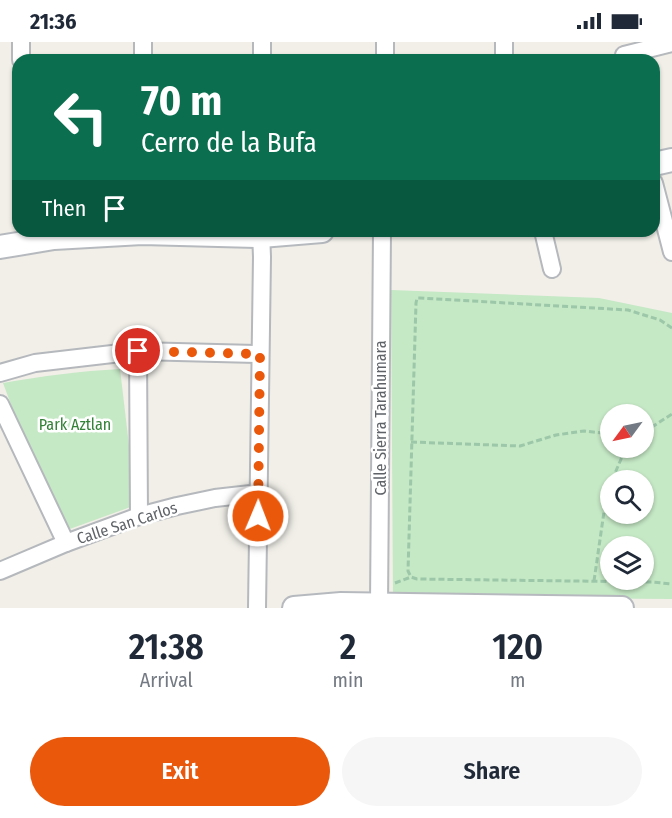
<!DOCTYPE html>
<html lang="en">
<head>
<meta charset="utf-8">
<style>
  :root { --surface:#fff; --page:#f6f6f7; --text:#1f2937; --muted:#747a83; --accent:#ea580c }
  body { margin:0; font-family:"Fira Sans Condensed",sans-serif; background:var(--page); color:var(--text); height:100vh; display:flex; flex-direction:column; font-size:22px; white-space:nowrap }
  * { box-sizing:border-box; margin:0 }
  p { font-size:20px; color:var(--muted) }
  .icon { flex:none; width:33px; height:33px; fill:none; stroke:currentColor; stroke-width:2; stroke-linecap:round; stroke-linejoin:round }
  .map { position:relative; height:566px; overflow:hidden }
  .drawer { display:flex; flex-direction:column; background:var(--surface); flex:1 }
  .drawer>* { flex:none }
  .top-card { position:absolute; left:12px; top:12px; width:648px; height:183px; border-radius:18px; box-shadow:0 2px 4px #0004; background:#0b6e4f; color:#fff; overflow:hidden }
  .needle { width:39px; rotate:237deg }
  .controls { position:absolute; left:600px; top:362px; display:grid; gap:12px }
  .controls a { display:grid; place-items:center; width:54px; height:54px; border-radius:50%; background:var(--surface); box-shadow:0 2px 4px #0004; font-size:30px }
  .pin { position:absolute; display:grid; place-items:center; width:51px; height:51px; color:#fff; margin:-26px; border:3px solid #fff; border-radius:50%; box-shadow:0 2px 6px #0007 }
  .me { position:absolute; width:66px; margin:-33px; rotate:1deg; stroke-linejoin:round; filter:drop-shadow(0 0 4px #0008) }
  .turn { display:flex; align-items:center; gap:21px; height:126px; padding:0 30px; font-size:27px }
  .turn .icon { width:78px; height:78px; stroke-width:2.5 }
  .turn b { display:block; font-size:42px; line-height:51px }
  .then { display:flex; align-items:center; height:57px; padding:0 30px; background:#0003; gap:12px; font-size:22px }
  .eta { display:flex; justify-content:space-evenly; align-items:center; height:102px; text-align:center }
  .eta b { font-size:36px; font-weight:600; line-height:42px }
  .cta { display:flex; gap:12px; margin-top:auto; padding:12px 30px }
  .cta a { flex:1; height:69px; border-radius:36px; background:var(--accent); color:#fff; font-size:24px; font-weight:600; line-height:69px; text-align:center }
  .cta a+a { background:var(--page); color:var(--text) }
  .status { display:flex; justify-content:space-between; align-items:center; height:42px; padding:0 30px; background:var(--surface); direction:ltr }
  .status svg { height:16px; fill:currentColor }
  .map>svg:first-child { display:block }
  .green { fill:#c5e8c5; fill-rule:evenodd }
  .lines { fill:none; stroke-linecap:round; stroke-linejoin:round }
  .street-casing { stroke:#b5b8bc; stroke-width:20 }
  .secondary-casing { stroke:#b6babf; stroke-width:26 }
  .path { stroke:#9cc7a9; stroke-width:3; stroke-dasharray:6 3; stroke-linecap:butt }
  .street { stroke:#fff; stroke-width:16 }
  .secondary { stroke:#fff; stroke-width:22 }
  .route { stroke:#ea580c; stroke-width:10; stroke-dasharray:0 18 }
  .labels { text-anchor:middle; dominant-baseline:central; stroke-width:5; stroke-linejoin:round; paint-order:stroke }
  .street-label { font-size:16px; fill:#5f6368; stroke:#fff }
  .park-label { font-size:16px; fill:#348238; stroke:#fff }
</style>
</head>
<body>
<div class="status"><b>21:36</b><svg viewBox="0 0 49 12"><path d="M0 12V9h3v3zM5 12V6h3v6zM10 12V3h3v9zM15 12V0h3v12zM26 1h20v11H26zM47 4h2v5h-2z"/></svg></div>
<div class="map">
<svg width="672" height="566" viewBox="0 0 672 566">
  <rect width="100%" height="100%" fill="#f1efe8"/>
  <g class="green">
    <path d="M391,248L599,256L672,271V557L393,555ZM610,372H644V405H610ZM610,438H644V471H610ZM610,504H644V537H610Z"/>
    <path d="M120,327L136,463L67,488L15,373L3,341C42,334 81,329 120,327Z"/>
  </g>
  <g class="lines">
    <defs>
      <g id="street">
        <polyline points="21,0 21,18"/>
        <polyline points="624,13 672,1"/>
        <polyline points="143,18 143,0"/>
        <polyline points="262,18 262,0"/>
        <polyline points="385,18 385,0"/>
        <polyline points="504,18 504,0"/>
        <polyline points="654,141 672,210"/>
        <polyline points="543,189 552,227"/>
        <polyline points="138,309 139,474"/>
        <polyline points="0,331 35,321 138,309 260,312"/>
        <polyline points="0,362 66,501"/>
        <polyline points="0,529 66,501 139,474 177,464 215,456 259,451"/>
        <polyline points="379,563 382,189"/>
        <polyline points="257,566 262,215 261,189"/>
      </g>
      <g id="secondary">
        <polyline points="654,122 672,118"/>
        <polyline points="0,205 54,196 142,191 261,194 322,189"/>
        <polyline points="294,566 341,562 622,566"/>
      </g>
    </defs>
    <use href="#street" class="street-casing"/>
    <use href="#secondary" class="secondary-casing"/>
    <g class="path">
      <polyline points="672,286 660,278 628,268 420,256 417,256 416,261 408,529 411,535 417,537 652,540 672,542"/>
      <polyline points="644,390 672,372"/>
      <polyline points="411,400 520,404 556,393 584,389 610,392"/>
      <polyline points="612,438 625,408 628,405"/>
      <polyline points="594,539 606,456 610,443"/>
      <polyline points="395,541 411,535"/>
    </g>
    <use href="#street" class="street"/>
    <use href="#secondary" class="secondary"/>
  </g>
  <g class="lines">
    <polyline class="route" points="138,309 260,312 258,474"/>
  </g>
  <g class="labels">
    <g class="street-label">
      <text transform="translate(380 376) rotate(-90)">Calle Sierra Tarahumara</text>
      <text transform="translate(127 481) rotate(-18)">Calle San Carlos</text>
    </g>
    <g class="park-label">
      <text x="75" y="382">Park Aztlan</text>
    </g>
  </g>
</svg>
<div class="controls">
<a><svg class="needle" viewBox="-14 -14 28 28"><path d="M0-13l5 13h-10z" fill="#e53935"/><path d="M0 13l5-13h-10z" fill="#747a83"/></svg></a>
<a><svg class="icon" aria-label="search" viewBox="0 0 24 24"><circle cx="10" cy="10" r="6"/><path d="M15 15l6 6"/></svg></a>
<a><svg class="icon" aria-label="layers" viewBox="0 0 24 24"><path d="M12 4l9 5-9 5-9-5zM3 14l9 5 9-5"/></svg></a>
</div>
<div class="pin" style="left:138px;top:309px;background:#d93025"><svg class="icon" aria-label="arrive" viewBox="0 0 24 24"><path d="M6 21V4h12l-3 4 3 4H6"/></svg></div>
<svg class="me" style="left:258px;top:474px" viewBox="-20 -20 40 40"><circle r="17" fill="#ea580c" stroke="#fff" stroke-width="3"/><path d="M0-11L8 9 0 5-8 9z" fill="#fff"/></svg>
<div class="top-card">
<div class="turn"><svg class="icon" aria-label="left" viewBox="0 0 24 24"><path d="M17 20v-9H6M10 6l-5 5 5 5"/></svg><div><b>70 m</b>Cerro de la Bufa</div></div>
<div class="then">Then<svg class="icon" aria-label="arrive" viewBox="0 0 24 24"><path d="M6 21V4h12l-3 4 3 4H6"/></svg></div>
</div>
</div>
<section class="drawer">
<div class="eta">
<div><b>21:38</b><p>Arrival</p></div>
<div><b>2</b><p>min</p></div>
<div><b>120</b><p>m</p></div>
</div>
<div class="cta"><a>Exit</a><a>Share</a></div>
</section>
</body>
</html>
